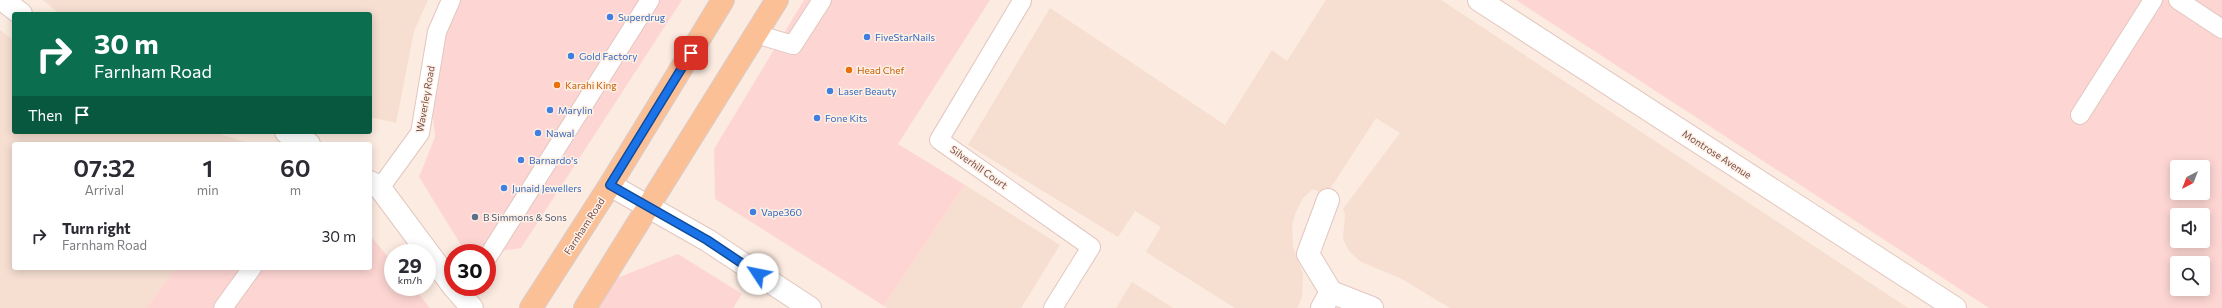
<!DOCTYPE html>
<html lang="en">
<head>
<meta charset="utf-8">
<style>
  :root { --surface:#fff; --page:#f7f7f7; --text:#2b2b33; --muted:#7c7c81 }
  body { margin:0; font-family:Commissioner,sans-serif; background:var(--page); color:var(--text); height:100vh; display:flex; flex-direction:column; font-size:15px; white-space:nowrap }
  * { box-sizing:border-box; margin:0 }
  p { font-size:13px; color:var(--muted) }
  .icon { flex:none; width:22px; height:22px; fill:none; stroke:currentColor; stroke-width:2; stroke-linecap:round; stroke-linejoin:round }
  .map { position:relative; flex:1; overflow:hidden }
  .side { position:absolute; left:12px; top:142px; width:360px; height:128px; display:flex; flex-direction:column; background:var(--surface); border-radius:4px; box-shadow:0 2px 10px #0003 }
  .side>* { flex:none }
  .guide { position:absolute; left:12px; top:12px; width:360px; height:122px; border-radius:4px; box-shadow:0 2px 10px #0003; background:#0b6e4f; color:#fff; overflow:hidden }
  .needle { width:26px; rotate:222deg }
  .fabs { position:absolute; left:2170px; top:160px; display:grid; gap:8px }
  .fabs a { display:grid; place-items:center; width:40px; height:40px; border-radius:4px; background:var(--surface); box-shadow:0 2px 10px #0003; font-size:20px }
  .speed { position:absolute; left:384px; top:244px; display:flex; gap:8px; font-size:20px; font-weight:700; text-align:center }
  .speed>* { display:grid; place-content:center; width:52px; height:52px; border-radius:50%; background:var(--surface); box-shadow:0 2px 10px #0003; line-height:1 }
  .speed small { font-size:10px; font-weight:400 }
  .speed .limit { border:6px solid #d22; background:#fff; color:#111 }
  .pin { position:absolute; display:grid; place-items:center; width:34px; height:34px; color:#fff; margin:-17px; border-radius:8px; box-shadow:0 2px 6px #0006 }
  .me { position:absolute; width:44px; margin:-22px; rotate:304deg; stroke-linejoin:round; filter:drop-shadow(0 0 3px #0008) }
  .turn { display:flex; align-items:center; gap:14px; height:84px; padding:0 16px; font-size:18px }
  .turn .icon { width:52px; height:52px; stroke-width:2.5 }
  .turn b { display:block; font-size:28px; line-height:34px }
  .then { display:flex; align-items:center; height:38px; padding:0 16px; background:#0003; gap:8px; font-size:15px }
  .eta { display:flex; justify-content:space-evenly; align-items:center; height:68px; text-align:center }
  .eta b { font-size:24px; font-weight:600; line-height:28px }
  ul { padding:0; list-style:none }
  li { display:flex; align-items:center; gap:12px; height:52px; padding:0 16px }
  li div { flex:1 }
  li b { display:block; font-size:15px }
  li em { font-style:normal }
  .map>svg:first-child { display:block }
  .residential { fill:#f6ded1 }
  .commercial { fill:#fdd6d3; fill-rule:evenodd }
  .lines { fill:none; stroke-linecap:round; stroke-linejoin:round }
  .lane-casing { stroke:#e2c7bf; stroke-width:20 }
  .street-casing { stroke:#e2c7bf; stroke-width:24 }
  .primary-casing { stroke:#d8cdcb; stroke-width:24 }
  .lane { stroke:#fff; stroke-width:18 }
  .street { stroke:#fff; stroke-width:22 }
  .primary { stroke:#fcc097; stroke-width:22 }
  .route-casing { stroke:#114b97; stroke-width:10 }
  .route { stroke:#1a73e8; stroke-width:7 }
  .shop-dot { fill:#3f7fe0; stroke:#fff0e6; stroke-width:1.5 }
  .food-dot { fill:#e8710a; stroke:#fff0e6; stroke-width:1.5 }
  .service-dot { fill:#5c6f8a; stroke:#fff0e6; stroke-width:1.5 }
  .labels { text-anchor:middle; dominant-baseline:central; stroke-width:3; stroke-linejoin:round; paint-order:stroke }
  .shop-label { font-size:10px; fill:#366cbe; stroke:#fff0e6; text-anchor:start }
  .food-label { font-size:10px; fill:#c56008; stroke:#fff0e6; text-anchor:start }
  .street-label { font-size:10px; fill:#734d47; stroke:#fff0e6 }
  .service-label { font-size:10px; fill:#4e5e75; stroke:#fff0e6; text-anchor:start }
</style>
</head>
<body>
<div class="map">
<svg width="2222" height="308" viewBox="0 0 2222 308">
  <rect width="100%" height="100%" fill="#fcebe0"/>
  <g class="residential">
    <polygon points="43,0 428,0 414,31 396,123 370,117 370,14 60,14"/>
    <polygon points="1326,0 1441,0 1908,308 1450,308 1400,278 1361,262 1349,251 1343,239 1345,214 1343,209 1400,133 1376,118 1326,195 1313,189 1303,198 1296,212 1292,224 1293,247 1303,274 1302,297 1297,308 1235,308 1146,252 1161,227 1135,211 1118,237 968,145 1050,8 1225,125 1272,50 1287,61"/>
    <polygon points="0,30 14,41 14,132 214,132 251,144 14,144 14,268 176,268 146,308 0,308"/>
    <polygon points="965,185 1060,245 1021,308 887,308 884,306"/>
    <polygon points="1132,282 1173,308 1116,308"/>
  </g>
  <g class="commercial">
    <polygon points="460,0 682,0 521,248 487,253 466,253 419,177 435,137 430,85 447,28"/>
    <polygon points="804,0 990,0 898,144 965,185 884,306 715,199 714,149"/>
    <path d="M1516,0H2222V308H1989ZM2177,167H2203V193H2177ZM2177,215H2203V241H2177ZM2177,263H2203V289H2177Z"/>
    <polygon points="370,235 393,263 393,287 413,287 430,308 146,308 176,268 370,268"/>
    <polygon points="678,254 742,294 733,308 599,308 617,278"/>
  </g>
  <g class="lines">
    <defs>
      <g id="lane">
        <polyline points="2178,0 2222,29"/>
        <polyline points="1022,1 939,140 1091,247 1053,308"/>
        <polyline points="756,34 793,45 822,0"/>
        <polyline points="2080,115 2153,0"/>
        <polyline points="380,188 420,133 437,32 451,0"/>
        <polyline points="487,258 650,0"/>
        <polyline points="223,308 252,268"/>
      </g>
      <g id="street">
        <polyline points="3,0 21,14"/>
        <polyline points="1479,0 1955,308"/>
        <polyline points="286,132 309,144"/>
        <polyline points="370,182 380,188 453,286"/>
        <polyline points="610,185 707,240 810,308"/>
        <polyline points="1328,200 1308,254 1331,292 1372,308"/>
        <polyline points="454,287 472,308"/>
        <polyline points="1322,308 1331,292"/>
      </g>
      <g id="primary">
        <polyline points="531,308 610,185 723,0"/>
        <polyline points="585,308 777,0"/>
      </g>
    </defs>
    <use href="#lane" class="lane-casing"/>
    <use href="#street" class="street-casing"/>
    <use href="#primary" class="primary-casing"/>
    <use href="#lane" class="lane"/>
    <use href="#street" class="street"/>
    <use href="#primary" class="primary"/>
  </g>
  <g class="lines">
    <defs>
      <polyline id="route" points="691,53 610,185 707,240 758,274"/>
    </defs>
    <use href="#route" class="route-casing"/>
    <use href="#route" class="route"/>
  </g>
  <g class="shop-dot">
    <circle cx="610" cy="17" r="4"/>
    <circle cx="867" cy="37" r="4"/>
    <circle cx="571" cy="56" r="4"/>
    <circle cx="830" cy="91" r="4"/>
    <circle cx="550" cy="110" r="4"/>
    <circle cx="817" cy="118" r="4"/>
    <circle cx="538" cy="133" r="4"/>
    <circle cx="521" cy="160" r="4"/>
    <circle cx="504" cy="188" r="4"/>
    <circle cx="753" cy="212" r="4"/>
  </g>
  <g class="food-dot">
    <circle cx="849" cy="70" r="4"/>
    <circle cx="557" cy="85" r="4"/>
  </g>
  <circle class="service-dot" cx="475" cy="217" r="4"/>
  <g class="labels">
    <g class="shop-label">
      <text x="618" y="17">Superdrug</text>
      <text x="875" y="37">FiveStarNails</text>
      <text x="579" y="56">Gold Factory</text>
      <text x="838" y="91">Laser Beauty</text>
      <text x="558" y="110">Marylin</text>
      <text x="825" y="118">Fone Kits</text>
      <text x="546" y="133">Nawal</text>
      <text x="529" y="160">Barnardo's</text>
      <text x="512" y="188">Junaid Jewellers</text>
      <text x="761" y="212">Vape360</text>
    </g>
    <g class="food-label">
      <text x="857" y="70">Head Chef</text>
      <text x="565" y="85">Karahi King</text>
    </g>
    <g class="street-label">
      <text transform="translate(425 99) rotate(-80)">Waverley Road</text>
      <text transform="translate(1717 154) rotate(33)">Montrose Avenue</text>
      <text transform="translate(979 167) rotate(35)">Silverhill Court</text>
      <text transform="translate(584 226) rotate(-57)">Farnham Road</text>
    </g>
    <g class="service-label">
      <text x="483" y="217">B Simmons &amp; Sons</text>
    </g>
  </g>
</svg>
<div class="fabs">
<a><svg class="needle" viewBox="-14 -14 28 28"><path d="M0-13l5 13h-10z" fill="#e53935"/><path d="M0 13l5-13h-10z" fill="#7c7c81"/></svg></a>
<a><svg class="icon" aria-label="sound" viewBox="0 0 24 24"><path d="M4 9h4l5-4v14l-5-4H4zM17 9q2 3 0 6"/></svg></a>
<a><svg class="icon" aria-label="search" viewBox="0 0 24 24"><circle cx="10" cy="10" r="6"/><path d="M15 15l6 6"/></svg></a>
</div>
<div class="speed"><div>29<small>km/h</small></div><div class="limit">30</div></div>
<div class="pin" style="left:691px;top:53px;background:#d93025"><svg class="icon" aria-label="arrive" viewBox="0 0 24 24"><path d="M6 21V4h12l-3 4 3 4H6"/></svg></div>
<svg class="me" style="left:758px;top:274px" viewBox="-20 -20 40 40"><circle r="19" fill="#fff"/><path d="M0-13L10 11 0 6-10 11z" fill="#1a73e8"/></svg>
<div class="guide">
<div class="turn"><svg class="icon" aria-label="right" viewBox="0 0 24 24"><path d="M7 20v-9h11M14 6l5 5-5 5"/></svg><div><b>30 m</b>Farnham Road</div></div>
<div class="then">Then<svg class="icon" aria-label="arrive" viewBox="0 0 24 24"><path d="M6 21V4h12l-3 4 3 4H6"/></svg></div>
</div>
<section class="side">
<div class="eta">
<div><b>07:32</b><p>Arrival</p></div>
<div><b>1</b><p>min</p></div>
<div><b>60</b><p>m</p></div>
</div>
<ul>
<li><svg class="icon" aria-label="right" viewBox="0 0 24 24"><path d="M7 20v-9h11M14 6l5 5-5 5"/></svg><div><b>Turn right</b><p>Farnham Road</p></div><em>30 m</em></li>
</ul>
</section>
</div>
</body>
</html>
